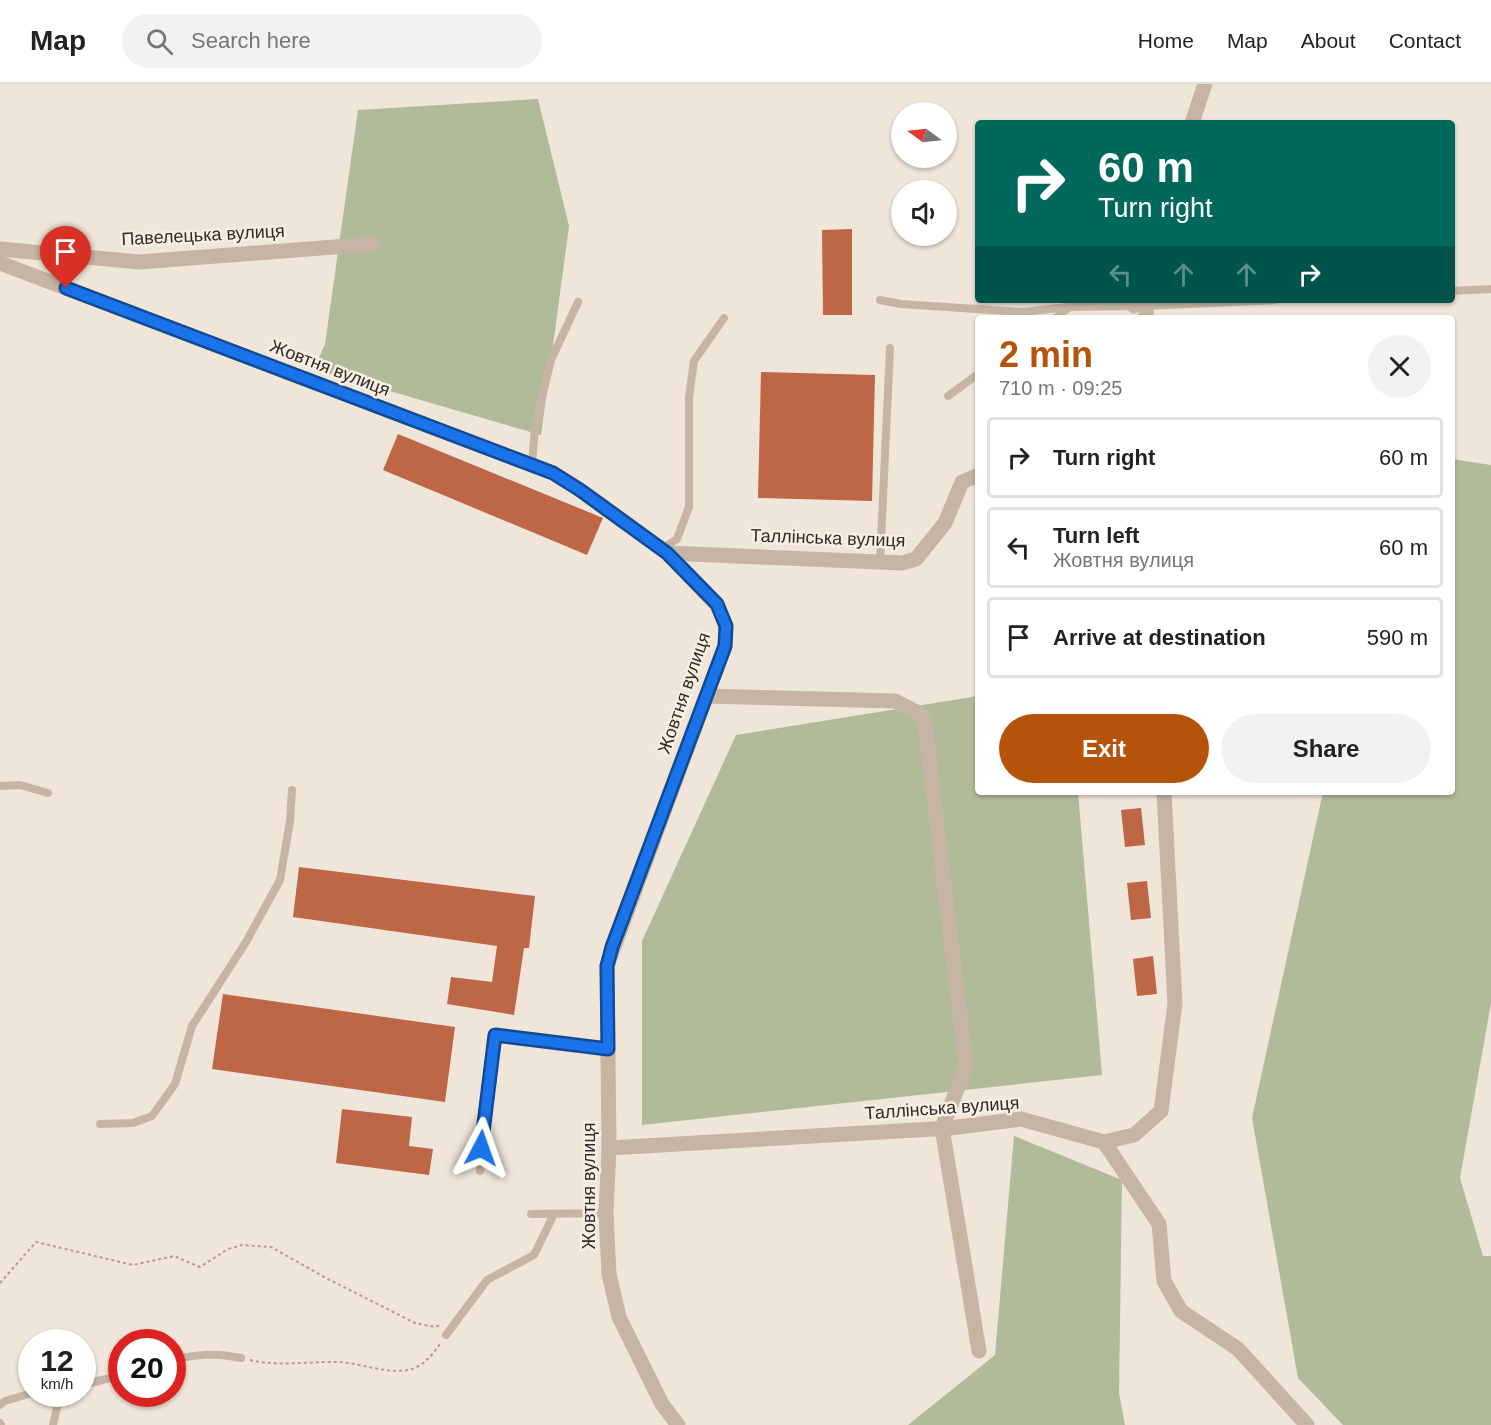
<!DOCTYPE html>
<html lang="en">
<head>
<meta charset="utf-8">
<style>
  :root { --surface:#fff; --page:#f2f2f2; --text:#222; --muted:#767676; --line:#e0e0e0; --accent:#b45309 }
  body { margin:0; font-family:Helvetica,sans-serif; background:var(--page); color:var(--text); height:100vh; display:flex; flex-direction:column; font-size:22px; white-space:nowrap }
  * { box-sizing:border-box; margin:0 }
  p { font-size:20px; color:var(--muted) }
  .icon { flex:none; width:33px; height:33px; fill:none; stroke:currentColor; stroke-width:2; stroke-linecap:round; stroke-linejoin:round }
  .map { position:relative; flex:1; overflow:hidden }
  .panel { position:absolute; left:975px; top:231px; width:480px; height:480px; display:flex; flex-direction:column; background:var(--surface); border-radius:6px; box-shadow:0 2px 4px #0004 }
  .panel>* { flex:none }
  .top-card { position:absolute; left:975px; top:36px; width:480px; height:183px; border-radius:6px; box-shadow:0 2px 4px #0004; background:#00695c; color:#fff; overflow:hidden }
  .needle { width:39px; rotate:285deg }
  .buttons { position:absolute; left:891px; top:18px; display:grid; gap:12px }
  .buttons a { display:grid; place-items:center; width:66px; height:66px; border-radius:50%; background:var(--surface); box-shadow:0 2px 4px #0004; font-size:30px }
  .speed { position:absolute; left:18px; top:1245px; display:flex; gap:12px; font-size:30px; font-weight:700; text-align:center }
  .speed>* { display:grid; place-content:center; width:78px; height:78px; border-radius:50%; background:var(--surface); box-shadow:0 2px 4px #0004; line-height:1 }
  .speed small { font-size:15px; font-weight:400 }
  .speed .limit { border:9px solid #d22; background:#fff; color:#111 }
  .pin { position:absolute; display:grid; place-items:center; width:51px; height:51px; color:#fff; margin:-62px -26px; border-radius:50% 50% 50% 0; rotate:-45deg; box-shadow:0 0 6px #0007 }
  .pin .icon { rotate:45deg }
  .me { position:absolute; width:66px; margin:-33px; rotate:4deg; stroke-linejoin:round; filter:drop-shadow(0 0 4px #0008) }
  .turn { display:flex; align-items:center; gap:21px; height:126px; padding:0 24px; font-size:27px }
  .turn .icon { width:78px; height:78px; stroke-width:2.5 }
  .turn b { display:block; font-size:42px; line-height:51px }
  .lanes { display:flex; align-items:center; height:57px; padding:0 24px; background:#0003; justify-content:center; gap:30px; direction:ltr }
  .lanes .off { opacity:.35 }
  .round { display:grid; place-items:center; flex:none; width:63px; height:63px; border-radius:32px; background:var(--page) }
  .headline { display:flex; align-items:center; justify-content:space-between; height:102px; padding:0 24px }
  h1 { font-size:36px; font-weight:600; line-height:45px; color:var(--accent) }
  .cta { display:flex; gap:12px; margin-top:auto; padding:12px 24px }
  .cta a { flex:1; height:69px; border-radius:36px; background:var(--accent); color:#fff; font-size:24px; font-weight:600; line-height:69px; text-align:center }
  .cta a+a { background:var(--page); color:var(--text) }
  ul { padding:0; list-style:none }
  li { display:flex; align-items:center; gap:18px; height:81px; margin:0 12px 9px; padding:0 12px; border:3px solid var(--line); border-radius:6px }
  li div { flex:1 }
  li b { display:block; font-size:22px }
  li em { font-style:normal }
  header { display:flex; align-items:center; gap:36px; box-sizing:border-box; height:84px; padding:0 30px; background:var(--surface); border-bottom:2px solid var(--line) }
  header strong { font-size:28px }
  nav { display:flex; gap:33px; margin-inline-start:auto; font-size:21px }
  .search { width:420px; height:54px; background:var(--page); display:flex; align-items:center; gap:15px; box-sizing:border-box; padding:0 21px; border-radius:33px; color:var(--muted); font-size:22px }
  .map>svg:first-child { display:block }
  .green { fill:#b0bc99 }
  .building { fill:#bd6747 }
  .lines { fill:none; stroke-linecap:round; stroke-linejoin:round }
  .path { stroke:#b19f90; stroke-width:2; stroke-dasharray:3 3; stroke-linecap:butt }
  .service { stroke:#c6b5a5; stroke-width:8 }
  .minor { stroke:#c6b5a5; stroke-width:15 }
  .route-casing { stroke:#114b97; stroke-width:15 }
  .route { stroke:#1a73e8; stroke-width:10 }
  .labels { text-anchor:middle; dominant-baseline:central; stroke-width:5; stroke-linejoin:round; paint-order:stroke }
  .street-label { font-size:18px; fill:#322a26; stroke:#f7efe4 }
</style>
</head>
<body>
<header>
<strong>Map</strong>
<div class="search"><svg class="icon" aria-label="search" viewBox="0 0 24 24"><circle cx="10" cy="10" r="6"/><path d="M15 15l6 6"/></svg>Search here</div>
<nav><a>Home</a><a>Map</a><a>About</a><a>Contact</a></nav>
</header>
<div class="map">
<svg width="1491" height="1341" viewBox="0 0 1491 1341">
  <rect width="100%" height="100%" fill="#efe5d8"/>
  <g class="green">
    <polygon points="538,15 569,142 541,351 314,285 325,260 358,26"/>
    <polygon points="1452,375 1491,381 1491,919 1460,1094 1483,1172 1491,1172 1491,1341 1343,1341 1298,1294 1252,1034 1323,708 1452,708"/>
    <polygon points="978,612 978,708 1078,708 1102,991 642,1041 642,857 736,651"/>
    <polygon points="1014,1052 1122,1096 1119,1309 1125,1341 908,1341 995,1271"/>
  </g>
  <g class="building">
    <polygon points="852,145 852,231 823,231 822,146"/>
    <polygon points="761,288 875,291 872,417 758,414"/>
    <polygon points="398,350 603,434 587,471 383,386"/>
    <polygon points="1141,724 1145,761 1125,763 1121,726"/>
    <polygon points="299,783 535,812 529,864 524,864 514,931 447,920 451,893 492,898 497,862 293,833"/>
    <polygon points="1147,797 1151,834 1131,836 1127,799"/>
    <polygon points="1153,872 1157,910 1137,912 1133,875"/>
    <polygon points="223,910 455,943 445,1018 212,985"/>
    <polygon points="342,1025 412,1033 409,1062 433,1065 429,1091 336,1079"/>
  </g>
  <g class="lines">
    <g class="path">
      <polyline points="0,1199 36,1158 133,1181 174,1172 200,1183 228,1165 242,1161 271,1163 326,1194 415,1239 435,1243 440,1241"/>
      <path d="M250,1276C279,1283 309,1277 338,1278C361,1279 385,1290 408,1286C423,1283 432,1271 440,1260"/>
    </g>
    <g class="service">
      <polyline points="1452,207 1491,205"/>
      <polyline points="880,216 901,220 1023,228 1068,223"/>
      <polyline points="1055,234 1070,223 1146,222 1275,216"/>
      <polyline points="948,312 978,290"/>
      <polyline points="532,381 535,342 551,276 578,218"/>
      <polyline points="662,465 677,455 689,423 689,313 694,277 724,234"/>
      <polyline points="880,478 890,264"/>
      <polyline points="0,702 20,701 48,709"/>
      <polyline points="100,1040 133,1039 152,1032 175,1000 192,942 246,858 280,796 290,737 292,706"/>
      <polyline points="480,1087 482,1042 495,951 608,965"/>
      <polyline points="531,1130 606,1129"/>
      <polyline points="446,1251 487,1196 534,1171 554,1130"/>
      <path d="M172,1276C197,1270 217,1269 241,1274"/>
      <polyline points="82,1301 122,1291"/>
      <polyline points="0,1321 5,1317 32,1309"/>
      <polyline points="0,1339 1,1341"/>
      <polyline points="53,1341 60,1310"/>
    </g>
    <g class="minor">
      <polyline points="1192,39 1205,0"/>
      <polyline points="0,165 139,178 373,160"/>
      <polyline points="0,179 553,389 580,406 667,469 717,521 726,542 725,562 607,882 609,1064 606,1129 609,1190 619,1233 662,1320 678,1341"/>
      <polyline points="1134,222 1135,216"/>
      <polyline points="1146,234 1146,222"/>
      <polyline points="667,469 902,479 916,475 945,439 962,398 978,391"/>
      <polyline points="706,612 895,617 924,632 966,982 942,1044 979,1267"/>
      <polyline points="1104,1058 1159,1140 1164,1197 1181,1227 1238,1265 1307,1341"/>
      <polyline points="609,1064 950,1044 1021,1035 1104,1058 1134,1051 1161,1027 1175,920 1164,708"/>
    </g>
  </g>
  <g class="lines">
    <defs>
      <polyline id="route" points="66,204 553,389 580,406 667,469 717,520 726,542 725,562 612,863 607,882 608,965 495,951 481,1064"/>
    </defs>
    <use href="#route" class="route-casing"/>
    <use href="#route" class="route"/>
  </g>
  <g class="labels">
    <g class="street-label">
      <text transform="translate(203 151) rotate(-3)">Павелецька вулиця</text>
      <text transform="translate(330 284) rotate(21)">Жовтня вулиця</text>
      <text transform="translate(828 454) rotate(2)">Таллінська вулиця</text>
      <text transform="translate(684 609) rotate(-71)">Жовтня вулиця</text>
      <text transform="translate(942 1024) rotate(-4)">Таллінська вулиця</text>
      <text transform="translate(589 1102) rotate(-90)">Жовтня вулиця</text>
    </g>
  </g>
</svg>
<div class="buttons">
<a><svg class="needle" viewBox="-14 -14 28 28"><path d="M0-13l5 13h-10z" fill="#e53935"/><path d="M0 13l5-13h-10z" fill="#767676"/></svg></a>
<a><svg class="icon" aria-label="sound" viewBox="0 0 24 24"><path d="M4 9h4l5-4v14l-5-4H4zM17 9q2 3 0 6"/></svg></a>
</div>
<div class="speed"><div>12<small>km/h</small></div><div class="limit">20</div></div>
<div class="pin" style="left:66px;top:204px;background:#d93025"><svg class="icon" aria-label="arrive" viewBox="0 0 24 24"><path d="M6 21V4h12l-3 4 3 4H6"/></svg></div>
<svg class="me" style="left:481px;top:1064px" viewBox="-20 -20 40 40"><path d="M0-17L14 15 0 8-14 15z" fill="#1a73e8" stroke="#fff" stroke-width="4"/></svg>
<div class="top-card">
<div class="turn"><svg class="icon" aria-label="right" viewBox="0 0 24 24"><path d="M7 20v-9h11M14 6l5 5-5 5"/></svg><div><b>60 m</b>Turn right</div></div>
<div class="lanes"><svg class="icon off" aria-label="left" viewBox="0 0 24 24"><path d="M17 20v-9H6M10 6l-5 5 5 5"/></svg><svg class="icon off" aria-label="ahead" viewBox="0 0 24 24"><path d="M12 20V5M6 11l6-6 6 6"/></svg><svg class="icon off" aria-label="ahead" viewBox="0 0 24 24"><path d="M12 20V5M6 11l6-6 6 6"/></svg><svg class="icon" aria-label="right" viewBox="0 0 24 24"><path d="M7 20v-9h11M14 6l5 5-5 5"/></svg></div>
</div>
<section class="panel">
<div class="headline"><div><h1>2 min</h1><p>710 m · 09:25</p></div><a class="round"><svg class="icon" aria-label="close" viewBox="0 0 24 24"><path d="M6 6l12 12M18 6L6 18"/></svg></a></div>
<ul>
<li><svg class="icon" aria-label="right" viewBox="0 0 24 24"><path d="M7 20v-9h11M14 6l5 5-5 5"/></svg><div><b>Turn right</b></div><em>60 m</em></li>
<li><svg class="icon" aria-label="left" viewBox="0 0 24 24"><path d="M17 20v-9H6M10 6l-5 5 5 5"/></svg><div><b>Turn left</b><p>Жовтня вулиця</p></div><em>60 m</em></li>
<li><svg class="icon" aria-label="arrive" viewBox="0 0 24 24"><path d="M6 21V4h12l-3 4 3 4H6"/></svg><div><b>Arrive at destination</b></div><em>590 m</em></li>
</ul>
<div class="cta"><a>Exit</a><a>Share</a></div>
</section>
</div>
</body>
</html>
